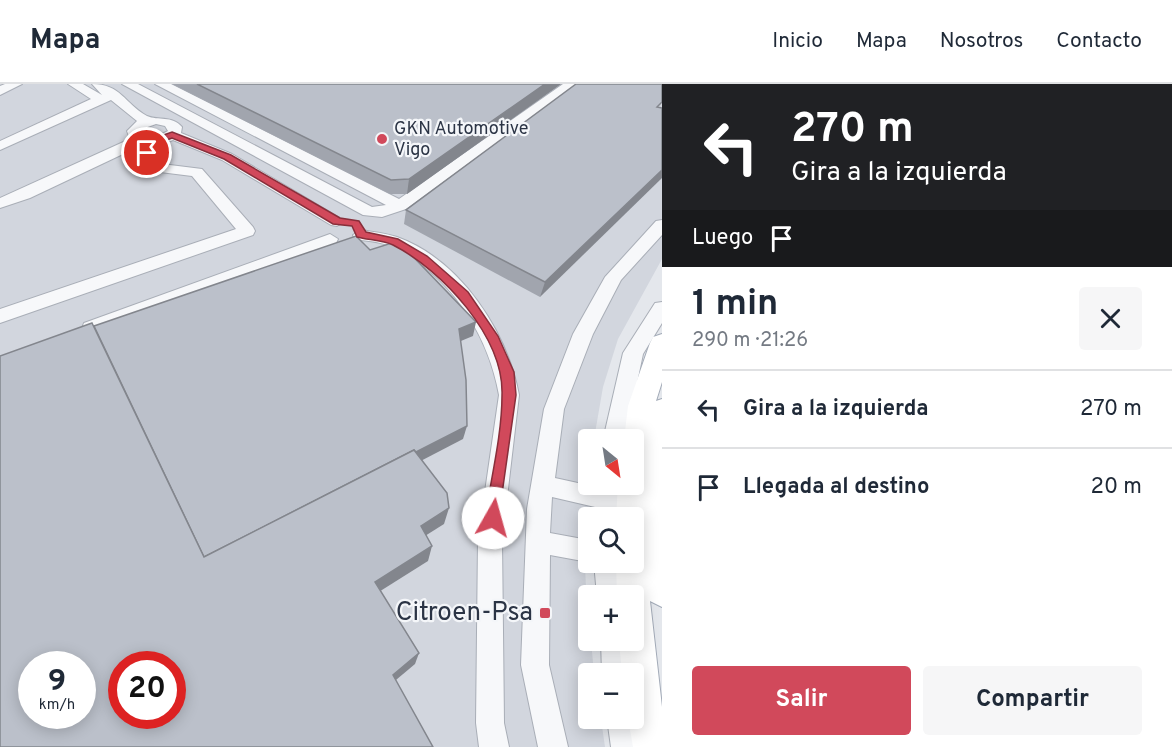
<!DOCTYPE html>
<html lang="es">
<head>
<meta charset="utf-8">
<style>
  :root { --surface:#fff; --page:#f6f6f7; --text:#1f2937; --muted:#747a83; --line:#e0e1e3; --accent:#d1495b }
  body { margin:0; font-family:Overpass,sans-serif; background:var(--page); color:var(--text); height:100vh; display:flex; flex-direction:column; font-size:22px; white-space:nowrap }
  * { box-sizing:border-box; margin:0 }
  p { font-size:20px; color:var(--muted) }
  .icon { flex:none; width:33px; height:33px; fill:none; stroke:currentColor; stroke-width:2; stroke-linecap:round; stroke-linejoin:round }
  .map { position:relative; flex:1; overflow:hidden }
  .panel { display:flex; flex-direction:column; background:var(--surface); width:510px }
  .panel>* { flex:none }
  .hud { background:#202124; color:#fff; overflow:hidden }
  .needle { width:39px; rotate:150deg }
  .controls { position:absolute; left:578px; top:345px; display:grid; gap:12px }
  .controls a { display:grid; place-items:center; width:66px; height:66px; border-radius:6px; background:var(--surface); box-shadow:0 3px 15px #0003; font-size:30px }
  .speed { position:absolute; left:18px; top:567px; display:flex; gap:12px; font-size:30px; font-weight:700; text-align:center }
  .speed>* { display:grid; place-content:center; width:78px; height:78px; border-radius:50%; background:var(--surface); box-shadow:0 3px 15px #0003; line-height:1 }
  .speed small { font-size:15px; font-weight:400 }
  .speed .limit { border:9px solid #d22; background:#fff; color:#111 }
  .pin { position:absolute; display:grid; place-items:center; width:51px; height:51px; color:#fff; margin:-26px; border:3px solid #fff; border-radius:50%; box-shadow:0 2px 6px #0007 }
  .me { position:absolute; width:66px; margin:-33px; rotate:7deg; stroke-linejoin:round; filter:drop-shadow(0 0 4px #0008) }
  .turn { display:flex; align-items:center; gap:21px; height:126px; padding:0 30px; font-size:27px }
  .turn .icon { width:78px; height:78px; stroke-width:2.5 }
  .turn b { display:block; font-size:42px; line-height:51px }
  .then { display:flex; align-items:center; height:57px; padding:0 30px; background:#0003; gap:12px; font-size:22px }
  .round { display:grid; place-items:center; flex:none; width:63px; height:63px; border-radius:6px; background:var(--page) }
  .overview { display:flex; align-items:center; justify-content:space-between; height:102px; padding:0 30px }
  h1 { font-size:36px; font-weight:700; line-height:45px }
  .action { display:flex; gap:12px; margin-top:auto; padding:12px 30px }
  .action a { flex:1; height:69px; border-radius:6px; background:var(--accent); color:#fff; font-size:24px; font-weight:700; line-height:69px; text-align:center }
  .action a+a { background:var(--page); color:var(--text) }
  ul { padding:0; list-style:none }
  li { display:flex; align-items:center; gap:18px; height:78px; padding:0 30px; border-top:2px solid var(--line) }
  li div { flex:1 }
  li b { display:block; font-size:22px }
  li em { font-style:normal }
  header { display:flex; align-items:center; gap:36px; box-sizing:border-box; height:84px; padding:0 30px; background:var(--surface); border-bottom:2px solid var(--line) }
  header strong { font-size:28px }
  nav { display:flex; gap:33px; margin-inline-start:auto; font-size:21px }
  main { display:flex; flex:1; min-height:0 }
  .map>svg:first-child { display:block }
  .built { fill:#d2d6de; fill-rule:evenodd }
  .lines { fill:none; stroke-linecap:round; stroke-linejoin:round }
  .minor-casing { stroke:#a9aeb7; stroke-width:2 }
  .major-casing { stroke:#a3abb8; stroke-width:2 }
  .minor { fill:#f7f8fa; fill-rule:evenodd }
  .major { fill:#fff; fill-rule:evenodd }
  .wall { fill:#a1a5ae }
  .shaded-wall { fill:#83868d }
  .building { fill:#bbc0ca; stroke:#83868d; stroke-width:1.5; fill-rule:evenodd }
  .route { fill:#d1495b; stroke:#882f3b; stroke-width:1.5 }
  .poi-dot { fill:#d1495b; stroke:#f4f6f9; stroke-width:2 }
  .labels { text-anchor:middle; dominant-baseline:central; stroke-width:4.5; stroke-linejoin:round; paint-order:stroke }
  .far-poi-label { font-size:18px; fill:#2b3445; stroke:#f4f6f9; text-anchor:start }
  .near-poi-label { font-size:26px; fill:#2b3445; stroke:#f4f6f9; text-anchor:end }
</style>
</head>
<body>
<header>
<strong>Mapa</strong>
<nav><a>Inicio</a><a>Mapa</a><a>Nosotros</a><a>Contacto</a></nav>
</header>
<main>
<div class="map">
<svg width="662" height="663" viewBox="0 0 662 663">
  <rect width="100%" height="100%" fill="#e4e7ec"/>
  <path class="built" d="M0,0H662V175L618,255L603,303L594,355L588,356V400L590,401L585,480L588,556L591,557L594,589L588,590V634L601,635L605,663H0ZM32,580H82V632H32ZM122,580H172V632H122Z"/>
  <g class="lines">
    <defs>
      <g id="minor">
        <polygon points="5,0 22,0 0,11 0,2"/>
        <path d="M68,0H83L102,11L92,0C121,0 124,19 147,32C158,37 172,31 182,43L181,49L232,70L345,137L337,142L331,141L222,76L173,56L158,62L154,69L162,80L202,85L253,143L255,147L253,151L0,239V225L236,145L192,92L152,87L140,69L142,61L30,114L0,124V114L130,55L127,47L137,37L111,16L0,66V57L91,15ZM156,40L165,42L168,47L156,53L142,51L145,44Z"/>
        <polygon points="122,0 138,0 372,123 386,121 155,0 171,0 399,115 563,0 577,0 406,125 382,133 363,131"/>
        <polygon points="662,136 662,151 621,196 593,250 564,325 555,394 596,403 596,400 618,400 618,434 594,434 595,423 552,413 550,449 588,456 588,478 550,471 549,581 568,663 538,663 521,581 527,425 544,325 573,250 605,193 656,137"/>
        <path d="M361,146C373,148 385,149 397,153C461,176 507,248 519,311L502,456L504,639L509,663H479L476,639L478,456L499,311C488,249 448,186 387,161C377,157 365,157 355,155L353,151Z"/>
        <polygon points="330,150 338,155 336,159 98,249 84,249 82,244 84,239"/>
        <polygon points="662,218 662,239 643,270 625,356 603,356 623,269 655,219"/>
        <polygon points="594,478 618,478 623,512 597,512"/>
        <polygon points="601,556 627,556 630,590 602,590"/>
        <polygon points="633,629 641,663 611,663 607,634 633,634"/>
      </g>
      <polygon id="major" points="662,250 662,298 656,317 662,315 662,523 650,517 662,623 662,663 633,663 628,634 633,634 633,590 622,590 619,556 633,556 633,512 617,512 616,478 633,478 633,464 642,467 640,444 633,447 633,434 616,434 618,400 633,400 633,356 624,356 628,322 650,259 653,253"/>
    </defs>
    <use href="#minor" class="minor-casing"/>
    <use href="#major" class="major-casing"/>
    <use href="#minor" class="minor"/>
    <use href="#major" class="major"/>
  </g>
  <g class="wall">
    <polygon points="172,0 561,0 407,110 390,110"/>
    <polygon points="662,0 540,213 404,140 406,126"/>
  </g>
  <g class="shaded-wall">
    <polygon points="545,0 561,0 407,110 409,95"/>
    <polygon points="662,86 662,94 540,213 545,198"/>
    <polygon points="476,238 473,252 456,259 459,245"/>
    <polygon points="467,342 463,355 209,487 205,476"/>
    <polygon points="449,424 444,440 417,457 421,442"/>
    <polygon points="432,462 428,477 374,511 375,498"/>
    <polygon points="419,569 415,580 390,601 393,591"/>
  </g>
  <g class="building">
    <polygon points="197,0 545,0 409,95 391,96"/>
    <polygon points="576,0 662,0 662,18 657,23 662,24 662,86 545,198 406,126"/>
    <polygon points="356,152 370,166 398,157 476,238 459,245 466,296 467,342 416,368 414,366 204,473 94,242"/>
    <path d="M92,239L204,473L414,366L447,409L449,424L421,442L432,462L375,498L419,569L393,591L433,663H0V272ZM32,580H82V632H32ZM122,580H172V632H122Z"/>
  </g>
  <path class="route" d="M172,48L231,71L340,134L359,137L366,148L398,155L427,172L468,208L498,252L514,288L516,311L498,438H487L485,434C491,394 502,351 502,311C504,253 442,186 393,161C382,156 368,156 357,153L352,142L333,140L224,75L172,54L156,60L150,71H144L149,56Z"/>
  <g class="poi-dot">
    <circle cx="382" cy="55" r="6"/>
    <rect x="539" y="523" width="12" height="12" rx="3"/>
  </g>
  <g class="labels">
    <g class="far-poi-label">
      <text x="394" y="45">GKN Automotive<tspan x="394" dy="21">Vigo</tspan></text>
    </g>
    <g class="near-poi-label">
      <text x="533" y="529">Citroen-Psa</text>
    </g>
  </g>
</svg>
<div class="controls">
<a><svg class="needle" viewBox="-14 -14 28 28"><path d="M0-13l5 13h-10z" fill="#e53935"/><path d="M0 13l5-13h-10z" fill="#747a83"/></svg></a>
<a><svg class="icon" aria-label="search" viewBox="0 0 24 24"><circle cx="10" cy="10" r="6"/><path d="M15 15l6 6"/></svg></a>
<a>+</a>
<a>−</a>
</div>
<div class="speed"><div>9<small>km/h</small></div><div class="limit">20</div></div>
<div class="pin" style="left:147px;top:69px;background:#d93025"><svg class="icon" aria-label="arrive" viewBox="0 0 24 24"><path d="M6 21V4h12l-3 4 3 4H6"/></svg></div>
<svg class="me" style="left:493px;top:434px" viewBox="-20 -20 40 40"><circle r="19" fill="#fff"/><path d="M0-13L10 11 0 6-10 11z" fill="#d1495b"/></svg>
</div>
<section class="panel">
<div class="hud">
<div class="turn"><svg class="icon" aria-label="left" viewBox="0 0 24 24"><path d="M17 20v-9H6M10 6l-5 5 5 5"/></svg><div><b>270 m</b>Gira a la izquierda</div></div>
<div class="then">Luego<svg class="icon" aria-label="arrive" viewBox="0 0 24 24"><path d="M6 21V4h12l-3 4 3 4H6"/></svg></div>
</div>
<div class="overview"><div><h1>1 min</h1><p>290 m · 21:26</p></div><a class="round"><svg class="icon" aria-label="close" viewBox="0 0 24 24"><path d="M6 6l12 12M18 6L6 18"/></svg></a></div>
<ul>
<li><svg class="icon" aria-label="left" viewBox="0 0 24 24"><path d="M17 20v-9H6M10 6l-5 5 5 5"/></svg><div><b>Gira a la izquierda</b></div><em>270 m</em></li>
<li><svg class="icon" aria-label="arrive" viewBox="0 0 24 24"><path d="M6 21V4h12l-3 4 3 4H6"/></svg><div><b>Llegada al destino</b></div><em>20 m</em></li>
</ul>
<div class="action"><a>Salir</a><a>Compartir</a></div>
</section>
</main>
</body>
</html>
